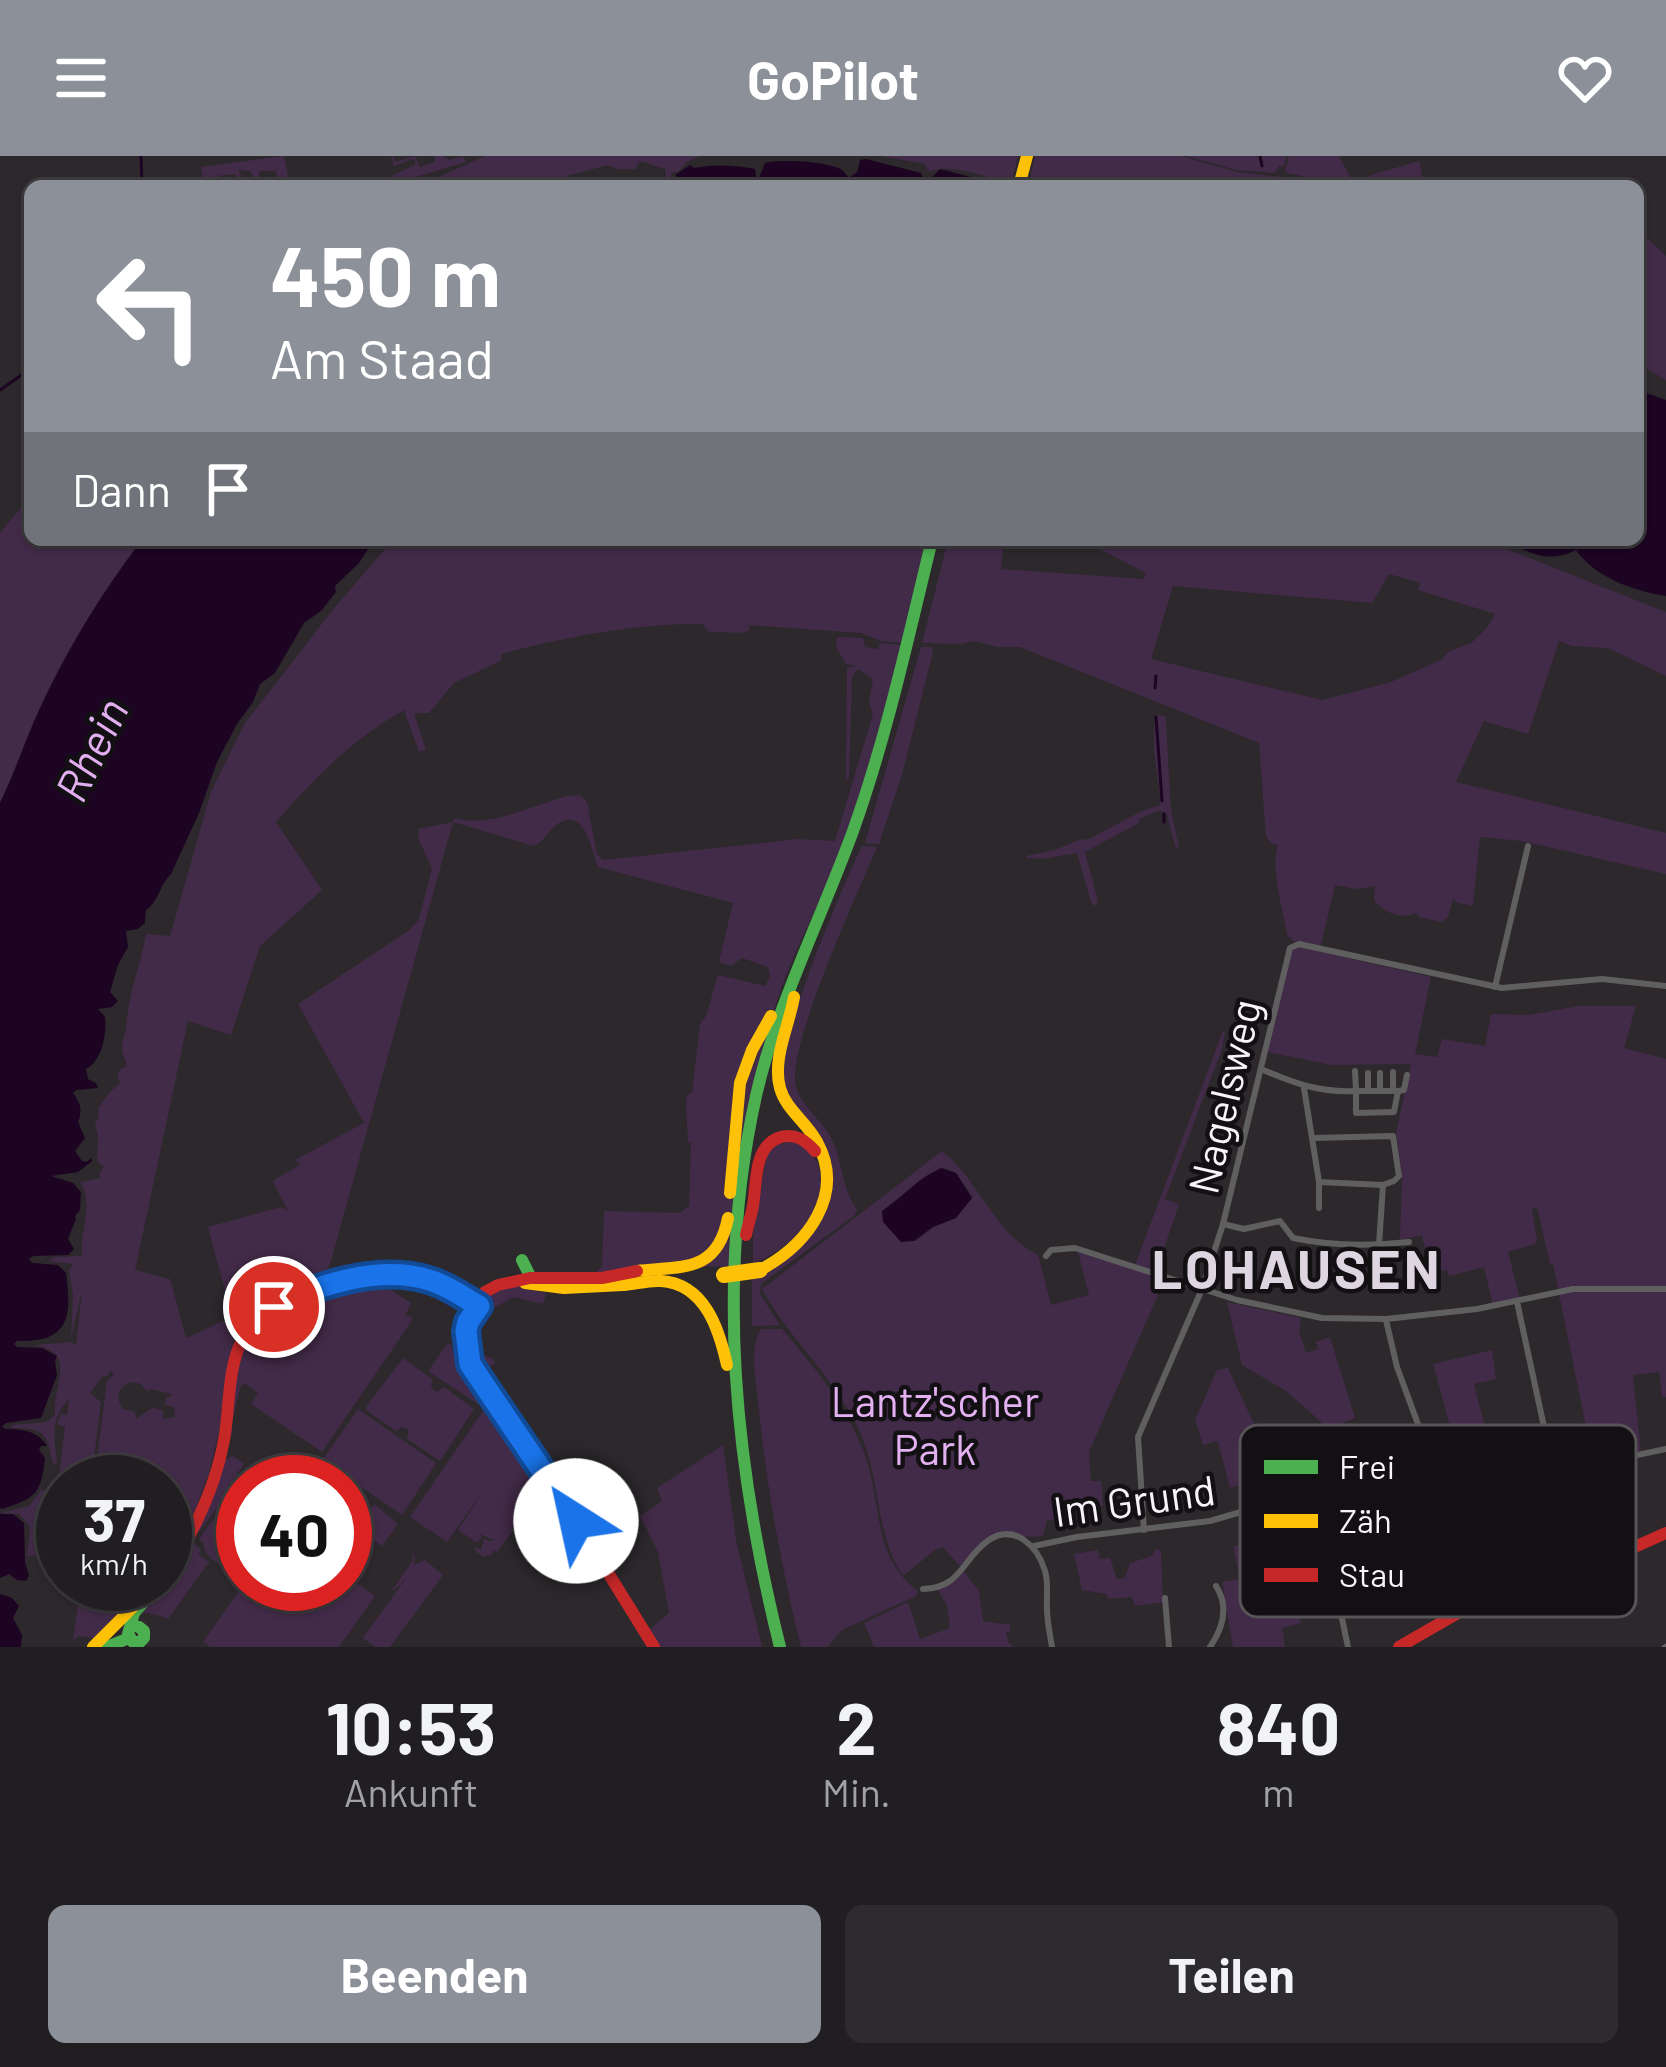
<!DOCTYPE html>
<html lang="de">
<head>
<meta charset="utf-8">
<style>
  :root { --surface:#211e21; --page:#2d2b2e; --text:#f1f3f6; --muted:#a2a2a5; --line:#3e3c3f; --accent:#8c9099 }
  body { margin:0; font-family:Barlow,sans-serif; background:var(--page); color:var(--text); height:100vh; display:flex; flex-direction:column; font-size:45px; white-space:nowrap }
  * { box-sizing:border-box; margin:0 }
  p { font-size:39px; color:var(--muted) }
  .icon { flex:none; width:66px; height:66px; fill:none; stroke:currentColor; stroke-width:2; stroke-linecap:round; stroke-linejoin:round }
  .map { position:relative; height:1491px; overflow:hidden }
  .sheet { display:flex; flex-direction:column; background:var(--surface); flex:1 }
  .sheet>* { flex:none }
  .banner { position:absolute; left:24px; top:24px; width:1620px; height:366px; border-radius:18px; box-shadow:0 3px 9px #0004,0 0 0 3px var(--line); background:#8c9099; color:#fff; overflow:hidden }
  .speed { position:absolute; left:36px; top:1299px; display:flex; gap:24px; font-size:60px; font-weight:700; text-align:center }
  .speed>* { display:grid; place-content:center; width:156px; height:156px; border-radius:50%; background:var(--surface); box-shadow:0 3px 9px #0004,0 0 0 3px var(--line); line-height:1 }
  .speed small { font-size:30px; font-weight:400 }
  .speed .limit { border:18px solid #d22; background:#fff; color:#111 }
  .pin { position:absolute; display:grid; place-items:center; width:102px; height:102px; color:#fff; margin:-51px; border:6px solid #fff; border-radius:50%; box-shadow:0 3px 12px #0007 }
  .me { position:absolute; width:132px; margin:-66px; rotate:325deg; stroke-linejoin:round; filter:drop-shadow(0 0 9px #0008) }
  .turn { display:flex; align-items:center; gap:42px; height:252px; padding:0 48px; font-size:54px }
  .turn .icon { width:156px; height:156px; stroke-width:2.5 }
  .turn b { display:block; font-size:84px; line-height:102px }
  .then { display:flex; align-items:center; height:114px; padding:0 48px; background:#0003; gap:24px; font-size:45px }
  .eta { display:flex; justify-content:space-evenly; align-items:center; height:204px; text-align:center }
  .eta b { font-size:72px; font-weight:700; line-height:84px }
  .cta { display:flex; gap:24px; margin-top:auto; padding:24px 48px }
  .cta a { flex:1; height:138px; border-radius:18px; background:var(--accent); color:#fff; font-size:48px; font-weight:700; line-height:138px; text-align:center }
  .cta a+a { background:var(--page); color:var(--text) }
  header { display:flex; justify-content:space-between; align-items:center; height:156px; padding:0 48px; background:var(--accent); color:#fff; font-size:54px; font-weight:700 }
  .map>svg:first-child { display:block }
  .green { fill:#422b48; fill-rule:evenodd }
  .water { fill:#1c0422 }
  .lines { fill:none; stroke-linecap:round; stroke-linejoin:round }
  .stream { stroke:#1c0422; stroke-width:3 }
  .street { stroke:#605f5f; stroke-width:6 }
  .fast { stroke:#4caf50; stroke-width:12 }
  .slow { stroke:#ffc107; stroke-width:12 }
  .jam { stroke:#c62828; stroke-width:12 }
  .tram { stroke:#666466; stroke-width:3 }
  .slow-bridge { stroke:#ffc107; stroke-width:16 }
  .route-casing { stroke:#114b97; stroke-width:30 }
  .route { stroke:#1a73e8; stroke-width:21 }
  .labels { text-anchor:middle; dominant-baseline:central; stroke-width:9; stroke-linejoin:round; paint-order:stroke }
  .street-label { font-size:42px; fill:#f7f3f8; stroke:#131014 }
  .park-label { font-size:42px; fill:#e3b0f1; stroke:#131014 }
  .water-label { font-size:45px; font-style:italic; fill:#e1aeef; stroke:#131014 }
  .district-label { font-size:54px; font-weight:bold; letter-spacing:3px; fill:#ddd5e0; stroke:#131014 }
  .key { fill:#131014; stroke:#575458; stroke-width:3 }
  .key-label { font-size:33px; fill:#f7f3f8 }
</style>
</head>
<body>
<header><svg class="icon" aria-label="menu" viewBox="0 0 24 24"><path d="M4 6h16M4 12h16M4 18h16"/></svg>GoPilot<svg class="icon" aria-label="heart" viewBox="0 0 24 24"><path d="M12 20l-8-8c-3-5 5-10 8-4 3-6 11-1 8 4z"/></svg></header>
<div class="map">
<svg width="1666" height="1491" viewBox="0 0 1666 1491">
  <rect width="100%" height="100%" fill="#2c282c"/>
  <g class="green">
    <polygon points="284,0 290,30 279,30 276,15 259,15 259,21 254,22 250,15 238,14 244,24 238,24 235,18 219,20 218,26 203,30 201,11"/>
    <polygon points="391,0 393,0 395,6 415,0 420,11 435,6 435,0 443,0 449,4 463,0 466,6 386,30 376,28 360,30 376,27 415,9 415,4 412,3 394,10"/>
    <path d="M485,0H700L687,6L679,15L672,17L669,24L679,25L666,26L665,12C656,12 647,5 639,6L636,13H617L608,9L567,20L563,23V30H557L553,20L554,30H408L439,21Z"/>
    <path d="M880,0H1018L1011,28L1003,26L994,30L991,22C974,17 946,8 929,16L925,8Z"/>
    <polygon points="1035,0 1181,0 1237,16 1309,24 1306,27 1334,30 1285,30 1280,26 1283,25 1256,26 1271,30 1028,30"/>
    <polygon points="1186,0 1260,0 1262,4 1262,0 1287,0 1283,11 1279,10 1275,17 1236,14"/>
    <polygon points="1289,0 1339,0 1350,21 1362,23 1358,29 1350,30 1287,17 1285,14"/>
    <polygon points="1419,5 1424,30 1364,30 1365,23 1371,19"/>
    <polygon points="1638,73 1666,100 1666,224 1644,211 1638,211 1638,84 1644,88 1638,82"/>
    <path d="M30,340V384H142C98,440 62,504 33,569C22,595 12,621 0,647V377Z"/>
    <path d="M393,384H927L902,487L881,485L861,477L749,469V475C737,479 720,475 708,476L703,468C636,467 565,481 501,498L502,504L496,507L454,527L429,557H414L426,594L419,596L404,554C353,583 314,622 276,666L322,734L260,790L231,879L188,865L135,1114L170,1123L186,1182L232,1161L208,1071L281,1051L288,1055L273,1026L274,1024L300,1009L295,1004L364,967L298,848L408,775L418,765L432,713L419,684L418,673L453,666L454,662C489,672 532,650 567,640L580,639L587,646L597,698L603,704L798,683L835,685L873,558L869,546L873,523L858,513L852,520L849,620L846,625L847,512L857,510L846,508L836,491L837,481L863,482L865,491L878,493L880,487L902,489C884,560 868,631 840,699C822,744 797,787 781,833C750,922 734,1016 730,1110L698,1111L679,1107L635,1111L621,1117L590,1121L533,1119L528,1112V1109L536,1117L542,1118L595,1117L602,1110L604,1055L680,1057L689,1050L691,987L688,986L686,946L687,940L692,936L700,868L706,860L718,819L765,830L770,821L768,811L742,802L731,810L719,806L733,747L598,711C591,696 586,648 556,669C547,676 545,685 534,690L453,666L330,1108L321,1124L284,1137L263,1150L238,1178L229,1204L219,1275L209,1317L192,1362L165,1408V1326H94L107,1225L114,1218L110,1214L108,1220H103L90,1237L101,1246L91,1326H63V1404L58,1397L27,1400L30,1371L19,1358L0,1357L29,1350L41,1334L53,1335L56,1345L65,1271L57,1268L61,1258L67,1259L69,1243C50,1263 54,1280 57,1307L53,1308C51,1303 51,1296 49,1291C44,1270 28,1273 11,1272L12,1269L47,1266L55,1259C52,1229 79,1197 34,1189L72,1186L76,1190L82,1134L71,1183L73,1139L69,1114L73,1108L48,1105L54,1101L82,1100C79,1076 95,1047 80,1026L101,1022L99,1018L104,1011L97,1005L98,980L95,969L99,960L98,952L111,935L120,927L117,920L120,913L127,910C126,904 122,898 122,892C122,885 125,879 126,872C128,839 140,811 146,778L170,780L211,636L245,567L335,451ZM132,1226L141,1228L147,1235L151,1233L171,1238V1241H166L165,1249L174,1251L175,1261L163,1263V1254L152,1252L136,1263L135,1256L123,1253C114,1241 119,1230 132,1226Z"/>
    <path d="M948,384H1004L1001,413L1144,423L1146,417L1082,384H1484L1666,456V520L1608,492L1572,490L1559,485L1528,578L1484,565L1456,626L1666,677V718L1522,685L1480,681L1473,750L1455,746L1454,741L1448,761L1441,766L1419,761L1416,757C1402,764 1384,757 1374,744L1375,730L1357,733L1335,729L1321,789L1292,785V781H1288C1283,756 1270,711 1278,689L1272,688L1266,680L1259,587L1020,491H998L974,485L960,488L922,487ZM1389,418L1420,427L1418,434L1495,458L1486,473L1471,487L1448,496L1441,504L1391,526L1330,542L1322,544L1151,503L1173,430L1372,447Z"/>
    <polygon points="921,491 931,491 933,496 902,619 879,688 865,687"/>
    <path d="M1157,559L1165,560L1166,566L1171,655L1179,691L1176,692L1166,656L1158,655L1139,663V667L1085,696L1098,746L1095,750L1091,746L1077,697L1042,703L1026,702V700L1055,694L1081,683L1087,684L1140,656L1160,649C1160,621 1148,586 1157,559Z"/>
    <path d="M862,690L877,691C859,735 786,891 796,930C801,951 823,964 832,984C844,1009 840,1027 857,1054L855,1059L761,1128L760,1138L780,1169L752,1170V1120L810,1080L829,1009C815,984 793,954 783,927C772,895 844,727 862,690Z"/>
    <polygon points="1299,791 1431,821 1415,898 1437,901 1442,883 1485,890 1491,858 1529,859 1579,850 1636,850 1624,892 1666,903 1666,1241 1662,1241 1659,1216 1633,1219 1641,1295 1593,1305 1553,1108 1550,1108 1537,1051 1532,1053 1537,1084 1535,1088 1508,1096 1520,1143 1493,1149 1484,1111 1449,1120 1447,1114 1430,1117 1422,1079 1400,1084 1402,1018 1396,977 1411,908 1332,909 1268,896 1289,797"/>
    <polygon points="1223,875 1225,876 1222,893 1165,1043 1179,1048 1156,1116 1135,1109"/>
    <path d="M797,984C804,991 813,997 817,1006C835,1049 790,1095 753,1107V1078L768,991Z"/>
    <path d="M942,995C979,1024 994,1077 1038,1099L1051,1149L1089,1139L1078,1096L1165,1123L1089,1296L1091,1325H1101L1103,1350L1093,1352L1092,1348L1086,1349V1352L1078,1354V1363L1047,1364L1043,1380C1025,1382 1013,1379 994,1379L962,1413L943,1391L935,1394L903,1420C875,1379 881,1324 861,1279C838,1224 790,1185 762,1133ZM944,1012L956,1017L973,1041L956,1062L933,1071L916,1085L883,1054C903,1040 921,1019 944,1012Z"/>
    <polygon points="416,1123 411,1135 398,1125 389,1133 411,1147 405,1160 412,1161 411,1166 322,1296 251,1248 258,1237 244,1227 240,1232 231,1270 233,1277 228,1282 240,1192 275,1152 347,1126"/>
    <path d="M503,1129L527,1130L546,1138L543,1148L514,1141C486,1155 476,1164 474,1195L493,1203L495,1207L479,1217C466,1188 464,1169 489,1145L479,1148Z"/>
    <polygon points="1227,1146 1301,1162 1299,1176 1306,1197 1318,1193 1316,1186 1330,1181 1355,1262 1329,1273 1286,1235 1242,1209"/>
    <path d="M761,1173H782C815,1212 847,1250 865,1299C882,1347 872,1401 918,1435L916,1440L842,1474L827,1491H801C781,1409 766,1329 758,1245C756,1223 749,1192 761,1173Z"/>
    <polygon points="448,1187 452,1190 462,1220 484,1248 481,1250 428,1215"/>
    <polygon points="1492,1194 1496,1223 1474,1228 1489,1287 1467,1288 1474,1322 1464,1321 1433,1208"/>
    <polygon points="403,1202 432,1223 431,1232 437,1236 444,1231 474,1253 440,1305 407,1283 409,1274 402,1271 396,1275 367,1255 366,1251"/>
    <polygon points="1228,1212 1254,1268 1242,1274 1259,1322 1230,1332 1218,1285 1203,1289 1195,1264 1217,1214"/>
    <polygon points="485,1252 551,1347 532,1373 523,1366 512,1370 513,1375 497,1396 494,1394 490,1400 487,1399 484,1401 475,1395 475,1391 481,1394 484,1382 489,1385 494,1384 479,1378 482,1381 477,1387 458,1374 486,1331 447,1386 410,1361"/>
    <polygon points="358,1253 436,1307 402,1359 328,1308 324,1302"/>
    <polygon points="723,1289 737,1389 762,1491 659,1491 650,1478 650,1473 669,1457 658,1396 640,1360 662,1345 657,1332"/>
    <path d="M233,1300L244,1308L223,1338V1344L192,1385L201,1394L198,1398L209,1406L168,1463C160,1459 151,1457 142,1457L160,1428H165V1423L225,1304Z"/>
    <path d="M244,1320L268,1326H243V1404L238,1411C226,1407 213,1410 206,1396C200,1382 209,1393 199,1383Z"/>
    <polygon points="359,1339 369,1345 356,1366 361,1368 374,1348 398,1368 382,1390 345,1364 345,1358"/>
    <polygon points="1277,1384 1301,1467 1282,1472 1285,1491 1233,1491 1222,1426 1240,1423 1233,1390"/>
    <polygon points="1156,1393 1161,1394 1163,1446 1135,1450 1132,1441 1109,1443 1106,1438 1082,1434 1074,1398 1098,1394 1100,1403 1110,1402 1117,1423 1125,1422 1130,1407 1152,1400"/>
    <polygon points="412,1396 415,1401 414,1409 425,1404 443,1419 390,1491 375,1491 363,1482 406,1422 395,1434 386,1429 394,1432 413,1404"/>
    <polygon points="964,1416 979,1435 983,1465 1010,1469 1010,1476 1006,1476 1009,1487 1014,1491 874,1491 864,1467 908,1446 920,1483 950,1472 947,1450 938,1434 956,1424"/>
    <polygon points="345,1419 375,1440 339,1491 210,1491 203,1486 244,1428 345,1428"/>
    <polygon points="81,1428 150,1428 89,1491 86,1491 93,1482 79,1480 73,1484"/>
  </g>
  <g class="water">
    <path d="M866,3L921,17L926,28L940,13L990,26V30H671L680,28L681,24L675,19L690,9L694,12C715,8 735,9 755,13L756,21L759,22L765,7C779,3 829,5 842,14C845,16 846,19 849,22L857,16L860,4Z"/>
    <path d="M1638,234L1666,244V440C1633,435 1595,421 1576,394C1551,407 1530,399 1506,384H1638Z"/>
    <path d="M142,384H374L359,407L335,430L336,436L322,454L304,467L275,517L260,528L253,546L237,568L217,606L199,657L171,718C160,728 158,747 146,754L145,767L138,773L126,775L128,791L118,809L110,836L118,845L112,851L98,853L105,861C107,878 102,905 86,913L88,923L96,927L98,932L76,934L73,937C80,946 83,953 78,966L85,982L75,995L82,1005L87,1006L91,1002L92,1005L78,1016L51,1020L73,1027L81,1036L80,1054L75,1060L76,1063L68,1083L74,1093L68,1099L33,1100L29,1103L32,1107L58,1109L66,1117C72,1160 70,1187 17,1185L14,1188L17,1191L42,1192L57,1200L55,1206L57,1219L41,1262L6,1267L2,1270L5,1273C23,1273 38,1275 47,1290H41L39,1294L45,1302C41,1338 36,1342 2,1353L0,1352V647C15,616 26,582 40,552C67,493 102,436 142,384Z"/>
    <path d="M941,1012L956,1017L972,1042L956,1062L933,1071L914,1085L901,1086L883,1066L882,1055C902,1042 918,1022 941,1012Z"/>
    <polygon points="0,1358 13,1358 24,1367 25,1406 29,1420 26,1425 17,1424 9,1418 0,1422"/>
    <polygon points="0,1438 12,1442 19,1450 13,1462 22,1479 21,1491 0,1491"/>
  </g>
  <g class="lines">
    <g class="stream">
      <polyline points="141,0 142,30"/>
      <polyline points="1260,0 1262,10"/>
      <polyline points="0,234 30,213"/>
      <polyline points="1155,532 1156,520"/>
      <polyline points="1156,561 1162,645"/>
      <polyline points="1164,658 1164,666"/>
    </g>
    <g class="street">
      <polyline points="1495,831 1528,690"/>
      <path d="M1261,913C1293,927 1320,937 1356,935L1355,915"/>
      <polyline points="1393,916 1393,935"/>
      <polyline points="1368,917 1368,935"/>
      <polyline points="1380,917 1380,935"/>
      <polyline points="1304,932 1319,1026 1383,1029"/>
      <polyline points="1398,935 1356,935 1356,957 1394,956 1398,935 1404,934 1407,919"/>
      <polyline points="1314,982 1393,980 1399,1020 1394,1025 1383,1029 1379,1089"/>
      <polyline points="1319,1052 1319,1026"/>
      <path d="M1223,1068L1244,1073L1280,1065L1293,1082C1331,1090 1371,1090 1409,1086"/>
      <polyline points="1046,1100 1051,1094 1075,1092 1237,1144 1322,1162 1386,1163 1477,1153 1573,1133 1666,1133"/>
      <polyline points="1517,1146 1554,1317"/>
      <polyline points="1386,1164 1397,1211 1437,1320"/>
      <polyline points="1307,1336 1339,1448 1348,1491"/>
      <polyline points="1144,1374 1138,1281 1202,1133 1223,1068 1290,792 1299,788 1308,790 1502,832 1602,823 1666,830"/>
      <polyline points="1034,1390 1077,1381 1210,1365 1358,1322 1397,1318 1519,1324 1666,1293"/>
      <path d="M923,1433C962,1432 962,1402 989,1384C1015,1367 1038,1391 1045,1415C1049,1428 1046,1440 1047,1453C1047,1466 1050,1478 1052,1491"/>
      <polyline points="1165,1442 1169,1491"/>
      <path d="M1210,1491C1223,1472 1229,1450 1216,1430"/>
    </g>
    <g class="fast">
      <polyline points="522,1104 532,1124"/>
      <polyline points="139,1471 144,1475 144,1482 140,1486 133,1486 128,1478 134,1457 159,1428"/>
      <polyline points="107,1491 129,1482"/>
      <path d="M780,1491C735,1311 715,1124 756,940C777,848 821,763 853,675C887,580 908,482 932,384"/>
    </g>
    <g class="slow">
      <polyline points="1019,30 1027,0"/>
      <polyline points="730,1037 740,927 752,894 771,860"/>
      <path d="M760,1114C807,1089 846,1039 817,986C807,966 786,954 780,932C772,903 789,870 794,841"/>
      <path d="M637,1115C683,1110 717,1117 728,1062"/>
      <polyline points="525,1127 564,1132 623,1129"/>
      <path d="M623,1129C636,1128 649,1124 661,1125C705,1128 719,1173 727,1209"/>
      <polyline points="93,1491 133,1451"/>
    </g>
    <g class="jam">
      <path d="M746,1079C748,1069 751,1060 753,1050C757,1027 753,989 781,981C796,977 806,985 815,995"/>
      <polyline points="637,1115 602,1122 530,1122 498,1129 485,1136 475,1149 468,1166 466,1187 476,1221 576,1365 654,1491"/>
      <path d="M165,1420C193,1378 215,1334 224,1284C230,1252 227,1214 242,1184C267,1137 359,1113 409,1121C434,1125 455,1137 477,1149"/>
      <polyline points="1399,1491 1470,1450 1599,1407 1666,1377"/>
    </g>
    <polyline class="tram" points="1663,1491 1666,1489"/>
    <polyline class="slow-bridge" points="724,1119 760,1114"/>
  </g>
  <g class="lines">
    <defs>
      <path id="route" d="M274,1151C318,1128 380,1109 429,1124C447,1129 463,1141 479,1150L468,1166L466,1175L470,1208L576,1365"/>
    </defs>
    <use href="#route" class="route-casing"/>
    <use href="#route" class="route"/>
  </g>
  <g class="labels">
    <g class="street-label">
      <text transform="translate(1223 940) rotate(-77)">Nagelsweg</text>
      <text transform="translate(1134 1343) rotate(-8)">Im Grund</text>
    </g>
    <g class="park-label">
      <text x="935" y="1244">Lantz'scher<tspan x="935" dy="48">Park</tspan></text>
    </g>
    <g class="water-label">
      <text transform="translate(90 593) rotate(-64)">Rhein</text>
    </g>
    <g class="district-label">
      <text x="1297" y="1111">LOHAUSEN</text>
    </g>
  </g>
  <rect x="1240" y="1269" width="396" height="192" rx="18" class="key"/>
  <rect x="1264" y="1304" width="54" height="14" fill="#4caf50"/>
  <rect x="1264" y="1358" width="54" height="14" fill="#ffc107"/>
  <rect x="1264" y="1412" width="54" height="14" fill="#c62828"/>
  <g class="key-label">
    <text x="1339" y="1323">Frei</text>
    <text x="1339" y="1377">Zäh</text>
    <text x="1339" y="1431">Stau</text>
  </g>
</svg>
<div class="speed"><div>37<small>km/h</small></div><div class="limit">40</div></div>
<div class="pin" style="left:274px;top:1151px;background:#d93025"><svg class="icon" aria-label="arrive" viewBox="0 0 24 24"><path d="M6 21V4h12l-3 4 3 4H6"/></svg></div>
<svg class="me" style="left:576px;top:1365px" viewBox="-20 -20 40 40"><circle r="19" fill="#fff"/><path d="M0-13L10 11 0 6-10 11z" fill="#1a73e8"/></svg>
<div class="banner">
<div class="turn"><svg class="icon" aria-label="left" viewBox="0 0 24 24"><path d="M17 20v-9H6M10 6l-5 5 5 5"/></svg><div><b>450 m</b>Am Staad</div></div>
<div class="then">Dann<svg class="icon" aria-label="arrive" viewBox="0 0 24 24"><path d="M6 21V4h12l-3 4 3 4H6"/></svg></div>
</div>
</div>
<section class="sheet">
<div class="eta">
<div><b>10:53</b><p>Ankunft</p></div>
<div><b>2</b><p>Min.</p></div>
<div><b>840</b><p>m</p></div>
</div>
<div class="cta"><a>Beenden</a><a>Teilen</a></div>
</section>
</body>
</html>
